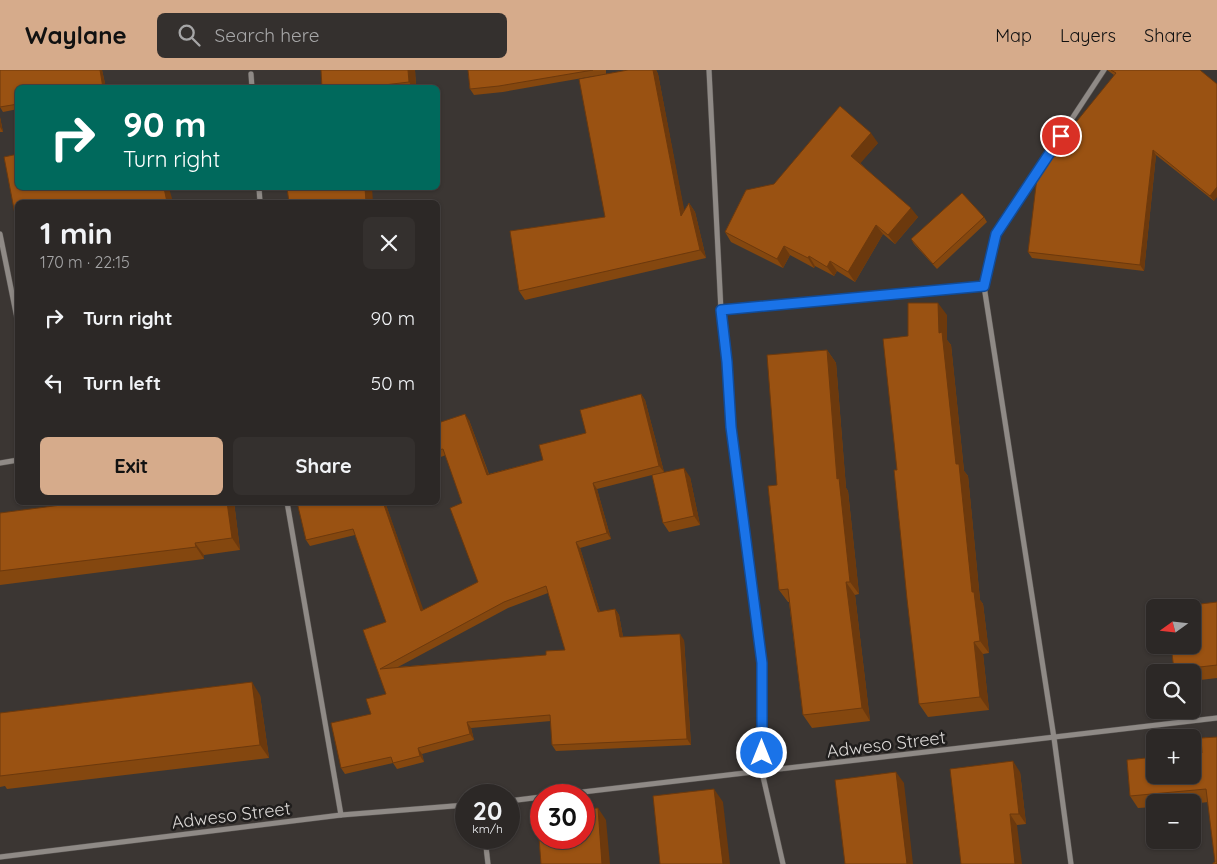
<!DOCTYPE html>
<html lang="en">
<head>
<meta charset="utf-8">
<style>
  :root { --surface:#2c2826; --page:#34302e; --text:#f1f3f6; --muted:#a6a6a7; --line:#484443; --accent:#d6ab8b }
  body { margin:0; font-family:Quicksand,sans-serif; background:var(--page); color:var(--text); height:100vh; display:flex; flex-direction:column; font-size:19px; white-space:nowrap }
  * { box-sizing:border-box; margin:0 }
  p { font-size:16px; color:var(--muted) }
  .icon { flex:none; width:28px; height:28px; fill:none; stroke:currentColor; stroke-width:2; stroke-linecap:round; stroke-linejoin:round }
  .map { position:relative; flex:1; overflow:hidden }
  .drawer { position:absolute; left:15px; top:130px; width:425px; height:305px; display:flex; flex-direction:column; background:var(--surface); border-radius:8px; box-shadow:0 1px 4px #0004,0 0 0 1px var(--line) }
  .drawer>* { flex:none }
  .banner { position:absolute; left:15px; top:15px; width:425px; height:105px; border-radius:8px; box-shadow:0 1px 4px #0004,0 0 0 1px var(--line); background:#00695c; color:#fff; overflow:hidden }
  .needle { width:32px; rotate:255deg }
  .tools { position:absolute; left:1146px; top:529px; display:grid; gap:10px }
  .tools a { display:grid; place-items:center; width:55px; height:55px; border-radius:8px; background:var(--surface); box-shadow:0 1px 4px #0004,0 0 0 1px var(--line); font-size:25px }
  .speed { position:absolute; left:455px; top:714px; display:flex; gap:10px; font-size:25px; font-weight:700; text-align:center }
  .speed>* { display:grid; place-content:center; width:65px; height:65px; border-radius:50%; background:var(--surface); box-shadow:0 1px 4px #0004,0 0 0 1px var(--line); line-height:1 }
  .speed small { font-size:12px; font-weight:400 }
  .speed .limit { border:8px solid #d22; background:#fff; color:#111 }
  .pin { position:absolute; display:grid; place-items:center; width:42px; height:42px; color:#fff; margin:-21px; border:2px solid #fff; border-radius:50%; box-shadow:0 1px 5px #0007 }
  .me { position:absolute; width:55px; margin:-28px; rotate:0deg; stroke-linejoin:round; filter:drop-shadow(0 0 4px #0008) }
  .turn { display:flex; align-items:center; gap:18px; height:105px; padding:0 25px; font-size:22px }
  .turn .icon { width:65px; height:65px; stroke-width:2.5 }
  .turn b { display:block; font-size:35px; line-height:42px }
  .round { display:grid; place-items:center; flex:none; width:52px; height:52px; border-radius:8px; background:var(--page) }
  .headline { display:flex; align-items:center; justify-content:space-between; height:85px; padding:0 25px }
  h1 { font-size:30px; font-weight:800; line-height:38px }
  .button { display:flex; gap:10px; margin-top:auto; padding:10px 25px }
  .button a { flex:1; height:58px; border-radius:8px; background:var(--accent); color:#111; font-size:20px; font-weight:800; line-height:58px; text-align:center }
  .button a+a { background:var(--page); color:var(--text) }
  ul { padding:0; list-style:none }
  li { display:flex; align-items:center; gap:15px; height:65px; padding:0 25px }
  li div { flex:1 }
  li b { display:block; font-size:19px }
  li em { font-style:normal }
  header { display:flex; align-items:center; gap:30px; box-sizing:border-box; height:70px; padding:0 25px; background:var(--accent); color:#111 }
  header strong { font-size:24px }
  nav { display:flex; gap:28px; margin-inline-start:auto; font-size:18px }
  .search { width:350px; height:45px; background:var(--page); display:flex; align-items:center; gap:12px; box-sizing:border-box; padding:0 18px; border-radius:8px; color:var(--muted); font-size:19px }
  .map>svg:first-child { display:block }
  .lines { fill:none; stroke-linecap:round; stroke-linejoin:round }
  .street-casing { stroke:#575350; stroke-width:6 }
  .street { stroke:#8f8a86; stroke-width:5 }
  .wall { fill:#84470f; fill-rule:evenodd }
  .shaded-wall { fill:#6c390d }
  .building { fill:#9a5212; stroke:#6c390d; fill-rule:evenodd }
  .route-casing { stroke:#114b97; stroke-width:12 }
  .route { stroke:#1a73e8; stroke-width:9 }
  .labels { text-anchor:middle; dominant-baseline:central; stroke-width:5; stroke-linejoin:round; paint-order:stroke }
  .street-label { font-size:18px; fill:#dedbd9; stroke:#201e1d }
</style>
</head>
<body>
<header>
<strong>Waylane</strong>
<div class="search"><svg class="icon" aria-label="search" viewBox="0 0 24 24"><circle cx="10" cy="10" r="6"/><path d="M15 15l6 6"/></svg>Search here</div>
<nav><a>Map</a><a>Layers</a><a>Share</a></nav>
</header>
<div class="map">
<svg width="1217" height="794" viewBox="0 0 1217 794">
  <rect width="100%" height="100%" fill="#3b3633"/>
  <g class="lines">
    <defs>
      <g id="street">
        <polyline points="709,0 721,241 727,292 731,357 762,593 762,702 783,794"/>
        <polyline points="251,4 252,18"/>
        <polyline points="259,118 260,132"/>
        <polyline points="0,164 18,253"/>
        <polyline points="984,216 1054,668 1071,794"/>
        <polyline points="721,241 984,216 996,164 1104,0"/>
        <polyline points="0,393 18,390"/>
        <polyline points="287,432 341,745"/>
        <polyline points="557,725 1217,648"/>
        <polyline points="509,731 541,727"/>
        <polyline points="485,768 488,794"/>
        <polyline points="0,787 341,745 466,735"/>
      </g>
    </defs>
    <use href="#street" class="street-casing"/>
    <use href="#street" class="street"/>
  </g>
  <g class="wall">
    <polygon points="0,0 102,0 106,18 18,18 18,39 3,42 0,37"/>
    <polygon points="321,0 415,0 416,18 322,18"/>
    <polygon points="468,0 606,0 606,4 628,0 656,0 658,4 684,141 689,133 695,142 706,188 525,230 519,221 605,147 594,6 503,22 474,25 470,19"/>
    <polygon points="1107,0 1200,0 1214,131 1156,85 1144,201 1032,188 1028,182 1114,5"/>
    <polygon points="0,47 3,62 0,62"/>
    <polygon points="878,73 860,93 918,147 895,174 883,164 855,212 837,201 834,206 815,196 814,198 790,185 783,198 731,172 725,162 774,114"/>
    <polygon points="984,147 987,152 937,199 914,174 911,169"/>
    <polygon points="947,245 947,270 951,275 964,401 968,406 980,530 983,534 989,583 983,584 989,640 928,647 919,634 897,400"/>
    <polygon points="827,280 836,293 846,418 848,421 859,524 855,525 870,651 812,658 803,645 789,532 788,532 779,520 777,415"/>
    <path d="M641,324L645,330L664,402L690,407L700,455L669,462L663,453L652,405L597,419L611,469L580,478L600,542L615,539L619,545L623,567L684,570L691,675L556,681L552,675L551,651L471,658L474,670L422,684L424,692L397,699L393,693L345,704L341,698L371,644L386,624L363,560L386,552L355,465L310,476L306,470L385,432L423,541L478,512L462,433L446,385L438,388V353L469,350L489,404L543,390L586,363ZM548,523L565,580L546,585L398,597L508,538Z"/>
    <polygon points="234,432 240,480 204,485 204,489 0,515 0,443"/>
    <polygon points="1217,532 1217,608 1192,611 1192,602 1176,602 1174,600"/>
    <polygon points="260,625 269,688 7,719 5,716 0,717 0,643"/>
    <polygon points="1217,667 1217,794 1213,794 1213,793 1215,792 1208,732 1192,734 1192,732 1155,732 1155,737 1138,738 1130,726 1127,690 1155,687 1155,705 1192,705 1192,684 1202,683 1201,668"/>
    <polygon points="1020,702 1026,754 1017,755 961,794"/>
  </g>
  <g class="shaded-wall">
    <polygon points="100,0 102,0 106,18 103,18"/>
    <polygon points="408,0 415,0 416,18 413,18 409,12"/>
    <polygon points="653,0 656,0 658,4 687,154 681,146"/>
    <polygon points="0,47 3,62 0,57"/>
    <polygon points="871,63 878,73 858,96 851,86"/>
    <polygon points="1153,80 1156,85 1144,201 1140,195"/>
    <polygon points="1217,117 1217,127 1214,131 1210,126"/>
    <polygon points="164,118 169,118 173,132 167,132"/>
    <polygon points="365,118 372,118 373,132 366,132"/>
    <polygon points="689,133 695,142 706,188 700,180"/>
    <polygon points="911,138 918,147 895,174 888,165"/>
    <polygon points="876,155 883,164 855,212 848,202"/>
    <polygon points="784,176 790,185 783,198 777,189"/>
    <polygon points="809,186 815,196 814,198 808,188"/>
    <polygon points="830,191 837,201 834,206 827,197"/>
    <polygon points="938,233 947,245 947,270 951,275 964,401 968,406 980,530 983,534 989,583 980,571 972,522 956,394 939,263"/>
    <polygon points="827,280 836,293 846,418 848,421 859,524 850,512 837,409"/>
    <polygon points="641,324 645,330 664,402 659,396"/>
    <polygon points="465,344 469,350 491,411 487,405"/>
    <polygon points="684,398 690,407 700,455 694,446"/>
    <polygon points="593,413 597,419 611,469 607,463"/>
    <polygon points="227,432 234,432 240,480 232,468"/>
    <polygon points="383,432 385,432 426,547 421,541"/>
    <polygon points="576,472 580,478 602,548 598,542"/>
    <polygon points="195,473 204,485 204,489 196,477"/>
    <polygon points="846,512 855,525 870,651 862,638"/>
    <polygon points="615,539 619,545 624,573 620,567"/>
    <polygon points="680,564 684,570 691,675 687,669"/>
    <polygon points="974,572 983,584 989,640 980,627"/>
    <polygon points="252,612 260,625 269,688 260,675"/>
    <polygon points="467,652 471,658 474,670 470,664"/>
    <polygon points="418,678 422,684 424,692 420,686"/>
    <polygon points="1013,691 1020,702 1026,754 1019,744"/>
    <polygon points="896,702 904,713 913,794 907,794"/>
    <polygon points="714,719 723,732 730,794 723,794"/>
    <polygon points="598,738 606,750 610,794 602,794"/>
    <polygon points="1010,744 1017,755 1022,794 1015,794"/>
  </g>
  <g class="building">
    <polygon points="0,0 100,0 103,18 18,18 18,34 0,37"/>
    <polygon points="321,0 408,0 409,12 359,18 322,18"/>
    <polygon points="468,0 593,0 499,16 470,19"/>
    <polygon points="628,0 653,0 681,146 689,133 700,180 519,221 510,161 605,147 579,9"/>
    <polygon points="1111,0 1200,0 1217,14 1217,117 1210,126 1153,80 1140,195 1028,182 1038,99 1116,3"/>
    <polygon points="840,36 871,63 851,86 911,138 888,165 876,155 848,202 830,191 827,197 809,186 808,188 784,176 777,189 725,162 746,120 774,114"/>
    <polygon points="18,84 18,118 164,118 167,132 18,132 18,160 4,87"/>
    <polygon points="287,118 365,118 366,132 289,132"/>
    <polygon points="962,123 984,147 933,194 911,169"/>
    <polygon points="908,233 938,233 939,263 942,262 956,394 959,394 972,522 974,522 980,571 974,572 980,627 919,634 907,529 894,400 897,400 883,269 908,266"/>
    <polygon points="827,280 837,409 839,408 850,512 846,512 862,638 803,645 788,519 779,520 768,416 777,415 767,285"/>
    <path d="M641,324L659,396L593,413L607,463L576,472L598,542L615,539L620,567L680,564L687,669L552,675L550,645L467,652L470,664L418,678L420,686L393,693L391,687L341,698L331,653L371,644L366,629L386,624L363,560L386,552L353,459L306,470L297,432H383L421,541L478,512L450,438L462,433L443,379L438,380V353L465,344L487,405L543,390L539,375L586,363L580,340ZM546,516L565,580L546,581V585L380,599L504,532Z"/>
    <polygon points="684,398 694,446 663,453 652,405"/>
    <polygon points="84,432 227,432 232,468 195,473 196,477 0,501 0,443"/>
    <polygon points="1217,532 1217,595 1174,600 1171,575 1192,575 1192,538 1167,538"/>
    <polygon points="252,612 260,675 0,706 0,643"/>
    <polygon points="1217,667 1217,794 1213,794 1213,793 1215,792 1206,719 1130,726 1127,690 1155,687 1155,705 1192,705 1192,684 1202,683 1201,668"/>
    <polygon points="1013,691 1019,744 1010,744 1015,794 961,794 950,699"/>
    <polygon points="896,702 907,794 845,794 835,710"/>
    <polygon points="714,719 723,794 660,794 653,726"/>
    <polygon points="598,738 602,794 541,794 537,742 541,742 541,768 584,768 584,739"/>
  </g>
  <g class="lines">
    <defs>
      <polyline id="route" points="762,683 762,593 731,357 727,292 721,240 984,216 996,164 1061,66"/>
    </defs>
    <use href="#route" class="route-casing"/>
    <use href="#route" class="route"/>
  </g>
  <g class="labels">
    <g class="street-label">
      <text transform="translate(886 674) rotate(-7)">Adweso Street</text>
      <text transform="translate(231 745) rotate(-7)">Adweso Street</text>
    </g>
  </g>
</svg>
<div class="tools">
<a><svg class="needle" viewBox="-14 -14 28 28"><path d="M0-13l5 13h-10z" fill="#e53935"/><path d="M0 13l5-13h-10z" fill="#a6a6a7"/></svg></a>
<a><svg class="icon" aria-label="search" viewBox="0 0 24 24"><circle cx="10" cy="10" r="6"/><path d="M15 15l6 6"/></svg></a>
<a>+</a>
<a>−</a>
</div>
<div class="speed"><div>20<small>km/h</small></div><div class="limit">30</div></div>
<div class="pin" style="left:1061px;top:66px;background:#d93025"><svg class="icon" aria-label="arrive" viewBox="0 0 24 24"><path d="M6 21V4h12l-3 4 3 4H6"/></svg></div>
<svg class="me" style="left:762px;top:683px" viewBox="-20 -20 40 40"><circle r="17" fill="#1a73e8" stroke="#fff" stroke-width="3"/><path d="M0-11L8 9 0 5-8 9z" fill="#fff"/></svg>
<div class="banner">
<div class="turn"><svg class="icon" aria-label="right" viewBox="0 0 24 24"><path d="M7 20v-9h11M14 6l5 5-5 5"/></svg><div><b>90 m</b>Turn right</div></div>
</div>
<section class="drawer">
<div class="headline"><div><h1>1 min</h1><p>170 m · 22:15</p></div><a class="round"><svg class="icon" aria-label="close" viewBox="0 0 24 24"><path d="M6 6l12 12M18 6L6 18"/></svg></a></div>
<ul>
<li><svg class="icon" aria-label="right" viewBox="0 0 24 24"><path d="M7 20v-9h11M14 6l5 5-5 5"/></svg><div><b>Turn right</b></div><em>90 m</em></li>
<li><svg class="icon" aria-label="left" viewBox="0 0 24 24"><path d="M17 20v-9H6M10 6l-5 5 5 5"/></svg><div><b>Turn left</b></div><em>50 m</em></li>
</ul>
<div class="button"><a>Exit</a><a>Share</a></div>
</section>
</div>
</body>
</html>
